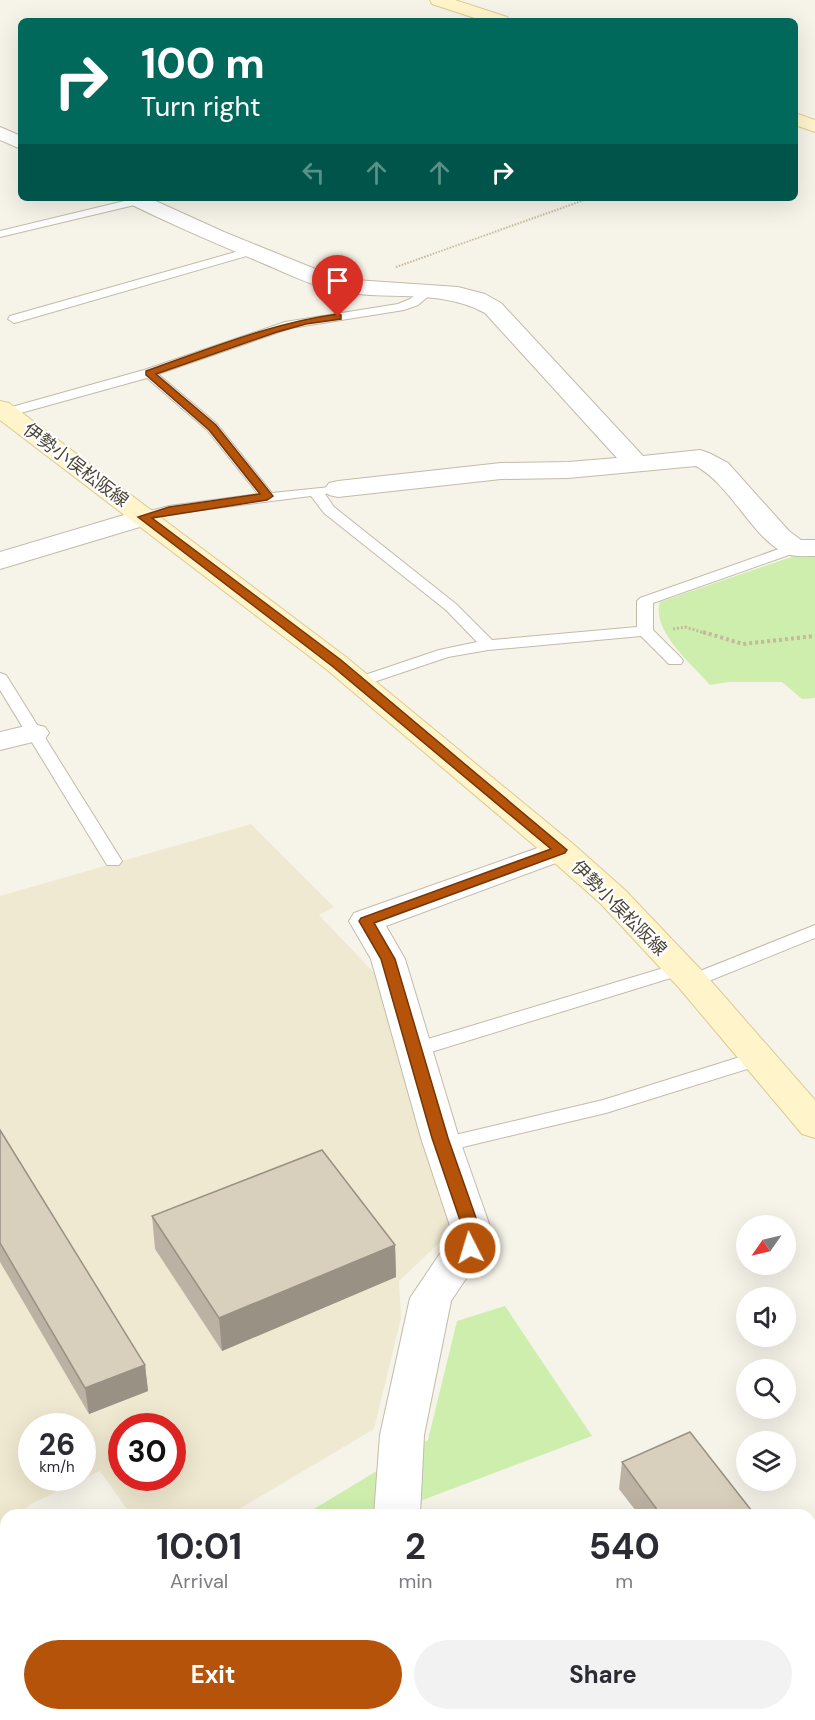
<!DOCTYPE html>
<html lang="en">
<head>
<meta charset="utf-8">
<style>
  :root { --surface:#fff; --page:#f2f2f3; --text:#2b2b33; --muted:#7c7c81; --accent:#b45309 }
  body { margin:0; font-family:"DM Sans","Noto Sans JP",sans-serif; background:var(--page); color:var(--text); height:100vh; display:flex; flex-direction:column; font-size:22px; white-space:nowrap }
  * { box-sizing:border-box; margin:0 }
  p { font-size:20px; color:var(--muted) }
  .icon { flex:none; width:33px; height:33px; fill:none; stroke:currentColor; stroke-width:2; stroke-linecap:round; stroke-linejoin:round }
  .map { position:relative; flex:1; overflow:hidden }
  .side { position:absolute; left:0px; top:1509px; width:816px; height:212px; display:flex; flex-direction:column; background:var(--surface); border-radius:18px 18px 0 0; box-shadow:0 6px 24px #0002 }
  .side>* { flex:none }
  .guide { position:absolute; left:18px; top:18px; width:780px; height:183px; border-radius:9px; box-shadow:0 6px 24px #0002; background:#00695c; color:#fff; overflow:hidden }
  .needle { width:39px; rotate:236deg }
  .controls { position:absolute; left:736px; top:1215px; display:grid; gap:12px }
  .controls a { display:grid; place-items:center; width:60px; height:60px; border-radius:50%; background:var(--surface); box-shadow:0 6px 24px #0002; font-size:30px }
  .speed { position:absolute; left:18px; top:1413px; display:flex; gap:12px; font-size:30px; font-weight:700; text-align:center }
  .speed>* { display:grid; place-content:center; width:78px; height:78px; border-radius:50%; background:var(--surface); box-shadow:0 6px 24px #0002; line-height:1 }
  .speed small { font-size:15px; font-weight:400 }
  .speed .limit { border:9px solid #d22; background:#fff; color:#111 }
  .pin { position:absolute; display:grid; place-items:center; width:51px; height:51px; color:#fff; margin:-62px -26px; border-radius:50% 50% 50% 0; rotate:-45deg; box-shadow:0 0 6px #0007 }
  .pin .icon { rotate:45deg }
  .me { position:absolute; width:66px; margin:-33px; rotate:355deg; stroke-linejoin:round; filter:drop-shadow(0 0 4px #0008) }
  .turn { display:flex; align-items:center; gap:21px; height:126px; padding:0 24px; font-size:27px }
  .turn .icon { width:78px; height:78px; stroke-width:2.5 }
  .turn b { display:block; font-size:42px; line-height:51px }
  .lanes { display:flex; align-items:center; height:57px; padding:0 24px; background:#0003; justify-content:center; gap:30px; direction:ltr }
  .lanes .off { opacity:.35 }
  .eta { display:flex; justify-content:space-evenly; align-items:center; height:102px; text-align:center }
  .eta b { font-size:36px; font-weight:700; line-height:42px }
  .cta { display:flex; gap:12px; margin-top:auto; padding:12px 24px }
  .cta a { flex:1; height:69px; border-radius:36px; background:var(--accent); color:#fff; font-size:24px; font-weight:700; line-height:69px; text-align:center }
  .cta a+a { background:var(--page); color:var(--text) }
  .map>svg:first-child { display:block }
  .education { fill:#f0e9d1; fill-rule:evenodd }
  .green { fill:#ceeeae }
  .lines { fill:none; stroke-linecap:round; stroke-linejoin:round }
  .lane-casing { stroke:#c3bbaa; stroke-width:2 }
  .street-casing { stroke:#c3bbaa; stroke-width:2 }
  .secondary-casing { stroke:#dbcb94; stroke-width:2 }
  .path-far2 { stroke:#c6b89a; stroke-width:2; stroke-dasharray:1.5 1.5; stroke-linecap:butt }
  .path-far1 { stroke:#c6b89a; stroke-width:3; stroke-dasharray:2 2; stroke-linecap:butt }
  .path { stroke:#c6b89a; stroke-width:4; stroke-dasharray:3 3; stroke-linecap:butt }
  .lane { fill:#fff; fill-rule:evenodd }
  .street { fill:#fff; fill-rule:evenodd }
  .secondary { fill:#fff4ca; fill-rule:evenodd }
  .wall { fill:#bbb2a3 }
  .shaded-wall { fill:#989184 }
  .building { fill:#d9cfbd; stroke:#989184; stroke-width:1.5 }
  .route { fill:#b45309; stroke:#753606; stroke-width:1.5 }
  .labels { text-anchor:middle; dominant-baseline:central; stroke-width:4.5; stroke-linejoin:round; paint-order:stroke }
  .street-label { font-size:18px; fill:#4b4436; stroke:#fff }
</style>
</head>
<body>
<div class="map">
<svg width="815" height="1720" viewBox="0 0 815 1720">
  <rect width="100%" height="100%" fill="#f6f3e9"/>
  <path class="education" d="M251,824L334,907L319,915L378,977L451,1232L399,1281L401,1318L374,1429L229,1515H131L100,1471L31,1504L19,1515H6V1528L0,1534V896ZM32,1426H82V1478H32ZM122,1426H172V1478H122Z"/>
  <g class="green">
    <path d="M815,554V698L802,699L782,682H729L710,685C692,664 651,631 660,602L797,555Z"/>
    <polygon points="505,1306 592,1436 383,1515 304,1515 428,1440 457,1321"/>
    <polygon points="90,1714 448,1714 452,1720 86,1720"/>
  </g>
  <g class="lines">
    <defs>
      <g id="lane">
        <polygon points="137,198 145,201 143,203 0,237 0,231"/>
        <polygon points="253,247 257,249 257,253 18,322 14,323 8,319 10,316"/>
        <polygon points="427,287 431,288 431,294 418,305 404,310 291,328 158,374 217,424 272,493 330,487 332,490 330,493 325,494 334,507 456,604 492,640 637,627 637,601 640,598 790,545 800,545 802,548 800,551 653,603 653,630 681,658 683,661 681,664 669,664 641,636 488,650 448,657 359,687 353,685 351,682 353,679 439,650 477,642 446,610 324,513 311,496 170,514 144,521 139,520 137,517 139,514 169,506 258,494 207,430 147,378 6,417 0,414 1,410 144,370 285,322 398,304 410,299"/>
        <polygon points="0,673 6,675 122,861 119,865 107,865 0,690"/>
        <polygon points="815,925 815,938 699,985 692,987 685,985 682,981 685,977"/>
        <polygon points="680,963 687,965 690,969 687,973 415,1057 408,1055 405,1050 408,1045"/>
        <polygon points="759,1051 766,1053 769,1058 766,1063 606,1113 442,1152 435,1150 432,1145 435,1140 442,1138 603,1100"/>
        <polygon points="815,1661 815,1685 810,1687 810,1663"/>
        <polygon points="663,1714 704,1714 702,1720 661,1720"/>
      </g>
      <g id="street">
        <polygon points="0,127 21,136 21,149 0,140"/>
        <path d="M123,198H149L224,232L335,277L355,280L458,287L485,294L501,303L643,456L700,450L709,453L728,463L789,531L801,540H815V556C806,556 796,557 787,554C754,541 731,485 696,466L568,478L501,479L338,497L329,495L325,489L329,483L338,481L501,463L568,462L617,458L485,313C437,287 384,302 333,290C307,284 284,272 260,262C215,243 170,224 126,202Z"/>
        <polygon points="144,509 153,511 157,517 153,523 0,569 0,552"/>
        <polygon points="34,724 45,727 49,733 45,739 0,750 0,732"/>
        <polygon points="560,840 572,843 576,850 572,857 386,926 405,959 459,1138 493,1235 490,1248 484,1258 467,1277 451,1301 424,1435 420,1515 374,1515 380,1435 410,1298 439,1255 451,1242 453,1235 421,1138 371,959 349,921 354,913"/>
        <polygon points="459,1714 509,1714 512,1720 461,1720"/>
      </g>
      <g id="secondary">
        <polygon points="430,0 455,0 507,17 510,21 484,21 432,4"/>
        <polygon points="795,113 815,120 815,132 795,125"/>
        <polygon points="0,401 9,403 346,657 572,843 625,890 704,973 815,1100 815,1138 802,1134 680,989 601,904 548,857 326,669 0,420"/>
      </g>
    </defs>
    <use href="#lane" class="lane-casing"/>
    <use href="#street" class="street-casing"/>
    <use href="#secondary" class="secondary-casing"/>
    <polyline class="path-far2" points="396,267 590,198"/>
    <polyline class="path-far1" points="673,629 685,627 708,634"/>
    <polyline class="path" points="703,632 743,644 815,636"/>
    <use href="#lane" class="lane"/>
    <use href="#street" class="street"/>
    <use href="#secondary" class="secondary"/>
  </g>
  <g class="wall">
    <polygon points="0,1130 145,1365 148,1391 89,1414 0,1262"/>
    <polygon points="152,1216 395,1245 396,1277 222,1351 155,1249"/>
    <polygon points="622,1462 755,1515 639,1515 619,1489"/>
  </g>
  <g class="shaded-wall">
    <polygon points="395,1245 396,1277 222,1351 219,1318"/>
    <polygon points="145,1365 148,1391 89,1414 85,1388"/>
    <polygon points="815,1620 815,1644 810,1647 810,1623"/>
  </g>
  <g class="building">
    <polygon points="0,1130 145,1365 85,1388 0,1243"/>
    <polygon points="322,1150 395,1245 219,1318 152,1216"/>
    <polygon points="690,1432 755,1515 661,1515 622,1462"/>
    <polygon points="810,1586 815,1592 815,1620 810,1623"/>
  </g>
  <path class="route" d="M338,314L341,315V319L306,324L277,332L156,374L216,425L273,496L267,500L152,518L341,660L567,850L565,853L374,923L395,959L448,1138L482,1235L476,1253H464L462,1248L465,1235L432,1138L381,959L359,921L361,918L551,849L332,666L138,517L169,507L260,494L209,430L146,375V371C209,349 271,323 338,314Z"/>
  <g class="labels">
    <g class="street-label">
      <text transform="translate(76 465) rotate(37)">伊勢小俣松阪線</text>
      <text transform="translate(619 908) rotate(45)">伊勢小俣松阪線</text>
    </g>
  </g>
</svg>
<div class="controls">
<a><svg class="needle" viewBox="-14 -14 28 28"><path d="M0-13l5 13h-10z" fill="#e53935"/><path d="M0 13l5-13h-10z" fill="#7c7c81"/></svg></a>
<a><svg class="icon" aria-label="sound" viewBox="0 0 24 24"><path d="M4 9h4l5-4v14l-5-4H4zM17 9q2 3 0 6"/></svg></a>
<a><svg class="icon" aria-label="search" viewBox="0 0 24 24"><circle cx="10" cy="10" r="6"/><path d="M15 15l6 6"/></svg></a>
<a><svg class="icon" aria-label="layers" viewBox="0 0 24 24"><path d="M12 4l9 5-9 5-9-5zM3 14l9 5 9-5"/></svg></a>
</div>
<div class="speed"><div>26<small>km/h</small></div><div class="limit">30</div></div>
<div class="pin" style="left:338px;top:317px;background:#d93025"><svg class="icon" aria-label="arrive" viewBox="0 0 24 24"><path d="M6 21V4h12l-3 4 3 4H6"/></svg></div>
<svg class="me" style="left:470px;top:1248px" viewBox="-20 -20 40 40"><circle r="17" fill="#b45309" stroke="#fff" stroke-width="3"/><path d="M0-11L8 9 0 5-8 9z" fill="#fff"/></svg>
<div class="guide">
<div class="turn"><svg class="icon" aria-label="right" viewBox="0 0 24 24"><path d="M7 20v-9h11M14 6l5 5-5 5"/></svg><div><b>100 m</b>Turn right</div></div>
<div class="lanes"><svg class="icon off" aria-label="left" viewBox="0 0 24 24"><path d="M17 20v-9H6M10 6l-5 5 5 5"/></svg><svg class="icon off" aria-label="ahead" viewBox="0 0 24 24"><path d="M12 20V5M6 11l6-6 6 6"/></svg><svg class="icon off" aria-label="ahead" viewBox="0 0 24 24"><path d="M12 20V5M6 11l6-6 6 6"/></svg><svg class="icon" aria-label="right" viewBox="0 0 24 24"><path d="M7 20v-9h11M14 6l5 5-5 5"/></svg></div>
</div>
<section class="side">
<div class="eta">
<div><b>10:01</b><p>Arrival</p></div>
<div><b>2</b><p>min</p></div>
<div><b>540</b><p>m</p></div>
</div>
<div class="cta"><a>Exit</a><a>Share</a></div>
</section>
</div>
</body>
</html>
